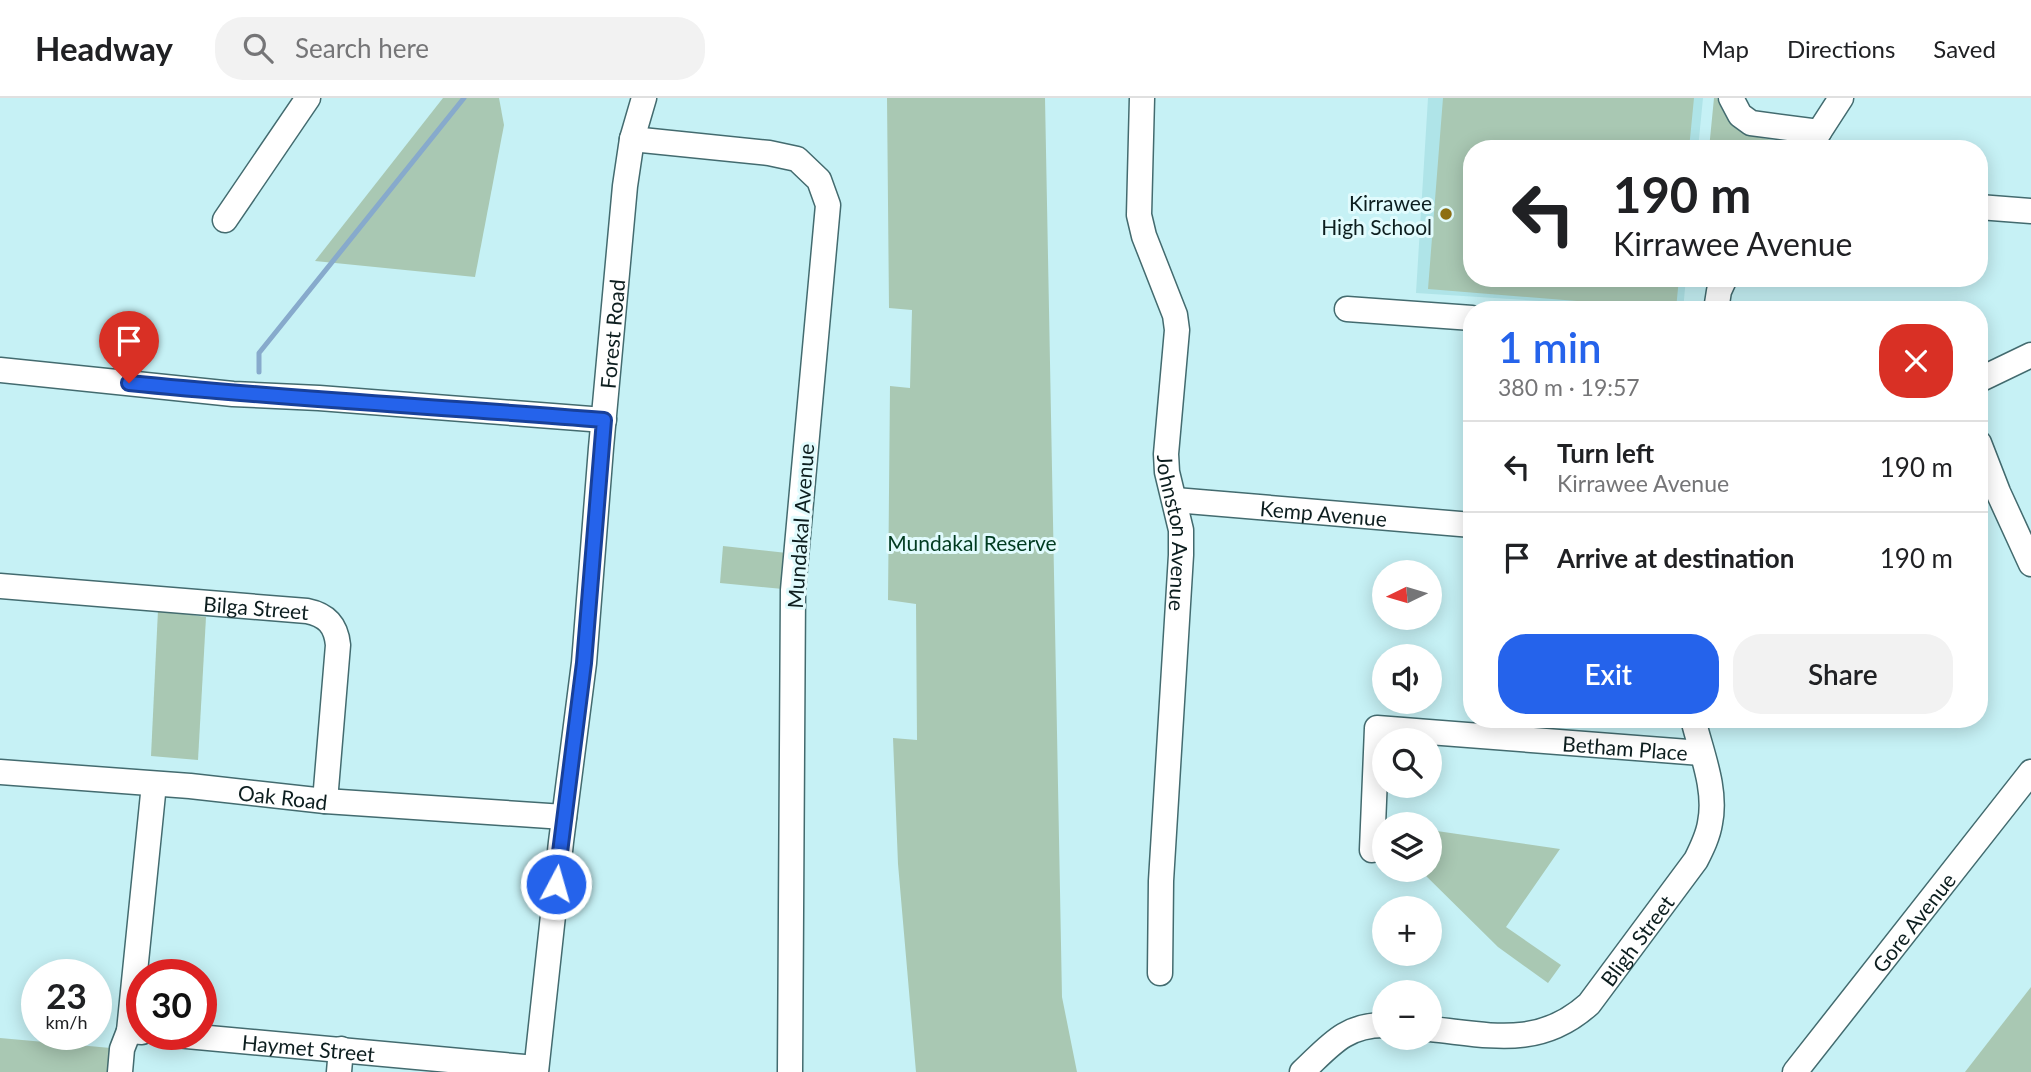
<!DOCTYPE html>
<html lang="en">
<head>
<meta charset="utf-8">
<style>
  :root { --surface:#fff; --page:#f2f2f2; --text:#202124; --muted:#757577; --line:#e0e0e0; --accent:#2563eb }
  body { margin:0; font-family:Lato,sans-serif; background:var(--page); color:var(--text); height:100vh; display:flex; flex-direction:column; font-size:26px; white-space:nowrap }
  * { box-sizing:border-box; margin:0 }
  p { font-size:23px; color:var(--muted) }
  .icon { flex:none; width:38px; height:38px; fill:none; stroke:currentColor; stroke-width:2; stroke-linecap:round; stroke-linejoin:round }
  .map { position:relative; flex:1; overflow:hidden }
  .sheet { position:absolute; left:1463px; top:203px; width:525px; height:427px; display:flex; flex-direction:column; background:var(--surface); border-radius:28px; box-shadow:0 4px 18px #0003 }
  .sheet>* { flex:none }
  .guide { position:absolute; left:1463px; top:42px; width:525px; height:147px; border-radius:28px; box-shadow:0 4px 18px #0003; background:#fff; color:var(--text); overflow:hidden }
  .needle { width:46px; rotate:265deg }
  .buttons { position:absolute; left:1372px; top:462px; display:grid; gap:14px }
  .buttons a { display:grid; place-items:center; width:70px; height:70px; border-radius:50%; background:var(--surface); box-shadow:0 4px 18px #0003; font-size:35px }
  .speed { position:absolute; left:21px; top:861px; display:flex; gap:14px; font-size:35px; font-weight:700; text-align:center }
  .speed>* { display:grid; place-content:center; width:91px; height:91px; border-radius:50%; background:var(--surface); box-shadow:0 4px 18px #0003; line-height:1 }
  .speed small { font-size:18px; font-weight:400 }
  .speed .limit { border:10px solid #d22; background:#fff; color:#111 }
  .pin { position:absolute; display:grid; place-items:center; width:60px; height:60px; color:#fff; margin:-72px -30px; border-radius:50% 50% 50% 0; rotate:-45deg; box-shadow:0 0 7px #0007 }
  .pin .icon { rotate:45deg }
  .me { position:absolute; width:77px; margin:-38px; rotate:6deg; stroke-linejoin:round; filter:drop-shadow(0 0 5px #0008) }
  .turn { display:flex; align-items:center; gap:24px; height:147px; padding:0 35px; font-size:32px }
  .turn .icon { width:91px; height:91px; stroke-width:2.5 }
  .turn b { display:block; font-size:49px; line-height:60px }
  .round { display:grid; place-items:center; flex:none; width:74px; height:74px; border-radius:28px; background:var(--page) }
  .summary { display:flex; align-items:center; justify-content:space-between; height:119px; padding:0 35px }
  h1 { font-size:42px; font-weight:600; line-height:52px; color:var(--accent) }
  .primary-button { display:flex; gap:14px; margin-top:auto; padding:14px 35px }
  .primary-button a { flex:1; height:80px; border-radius:28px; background:var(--accent); color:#fff; font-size:28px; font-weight:600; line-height:80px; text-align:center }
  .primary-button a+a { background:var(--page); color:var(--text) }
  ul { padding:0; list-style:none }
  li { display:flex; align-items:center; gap:21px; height:91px; padding:0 35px; border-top:2px solid var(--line) }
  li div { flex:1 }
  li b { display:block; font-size:26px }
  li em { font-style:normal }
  header { display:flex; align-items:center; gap:42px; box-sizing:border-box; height:98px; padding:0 35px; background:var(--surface); border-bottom:2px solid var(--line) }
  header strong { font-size:33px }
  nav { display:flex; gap:38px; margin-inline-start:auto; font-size:24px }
  .search { width:490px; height:63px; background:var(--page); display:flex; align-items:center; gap:18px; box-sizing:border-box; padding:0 24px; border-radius:28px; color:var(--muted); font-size:26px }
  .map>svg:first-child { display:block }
  .built { fill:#afe4e8 }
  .green { fill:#a9c8b3 }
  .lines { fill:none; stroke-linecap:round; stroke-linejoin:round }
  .stream { stroke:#87aacc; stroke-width:5 }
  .minor-casing { stroke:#436b6f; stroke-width:27 }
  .minor { stroke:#fff; stroke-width:24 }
  .route-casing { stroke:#184099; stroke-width:18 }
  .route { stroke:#2563eb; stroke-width:12 }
  .poi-dot { fill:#8e6f12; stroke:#e1fbfd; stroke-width:2.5 }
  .labels { text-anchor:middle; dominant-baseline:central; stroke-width:6; stroke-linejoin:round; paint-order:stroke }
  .poi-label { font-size:21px; fill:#0d1e1f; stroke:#e1fbfd; text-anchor:end }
  .street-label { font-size:21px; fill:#0d1e1f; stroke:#e1fbfd }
  .park-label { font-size:21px; fill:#003b20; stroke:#e1fbfd }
</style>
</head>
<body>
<header>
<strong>Headway</strong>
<div class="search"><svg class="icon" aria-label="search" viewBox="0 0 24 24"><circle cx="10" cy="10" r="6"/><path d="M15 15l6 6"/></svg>Search here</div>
<nav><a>Map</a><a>Directions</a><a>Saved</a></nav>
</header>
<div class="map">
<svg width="2031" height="974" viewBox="0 0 2031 974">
  <rect width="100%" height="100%" fill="#c6f1f5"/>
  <polygon class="built" points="1428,0 1703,0 1698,51 1472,51 1472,180 1686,180 1683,212 1416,195"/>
  <g class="green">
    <polygon points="443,0 499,0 504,27 475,179 315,163"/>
    <polygon points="887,0 1045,0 1062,899 1077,974 916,974 898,766 893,640 917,642 916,506 888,502 890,288 910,290 912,212 889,210"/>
    <polygon points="1443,0 1694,0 1689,51 1472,51 1472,180 1679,180 1676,211 1428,191"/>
    <path d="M1714,0H1717C1733,41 1754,38 1792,45L1789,51H1709Z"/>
    <polygon points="723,448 796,456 793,492 720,485"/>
    <polygon points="158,512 206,519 198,662 151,658"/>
    <polygon points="1430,732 1560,751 1506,829 1561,867 1548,885 1498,849 1420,772 1430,772"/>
    <polygon points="2031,889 2031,974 1965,974"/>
    <polygon points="0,940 122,951 120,974 0,974"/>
  </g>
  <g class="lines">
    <polyline class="stream" points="259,274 259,255 464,0"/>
    <defs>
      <g id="minor">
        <path id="s1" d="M1142,0L1139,117L1144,138L1175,217L1177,232L1166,356L1167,374L1181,432V457L1161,783L1160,875"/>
        <polyline points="1731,0 1740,17 1751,25 1819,34"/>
        <polyline points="632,41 769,55 797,61 819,82 828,107 793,492 790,974"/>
        <polyline points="1808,51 1841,0"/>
        <polyline points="1979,109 2031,113"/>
        <polyline points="225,122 308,0"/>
        <polyline points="1347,211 1472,220"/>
        <polyline points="1716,212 1719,193 1725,180"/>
        <polyline points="0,272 233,296 319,300 604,322"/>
        <polyline points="1979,282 2031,257"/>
        <polyline points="1979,345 1998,394 2031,466"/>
        <path id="s2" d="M1175,402L1472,427"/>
        <path id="s3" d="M0,488L307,513C327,517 336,527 338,547L325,703"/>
        <path id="s4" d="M0,674L190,688L325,703L564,719"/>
        <path id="s5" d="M1372,752L1377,630L1701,655"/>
        <path id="s6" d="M1430,931C1490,937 1539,951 1589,906L1696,762C1702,750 1708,738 1710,725C1717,691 1701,654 1693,621"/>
        <polyline points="142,934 129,933 154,686"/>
        <path id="s7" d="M165,936L536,970"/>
        <polyline points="120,974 122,951 129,933"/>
        <polyline points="339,974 341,951"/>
        <path id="s8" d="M536,974L561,744L584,565L601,350L625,88L632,41L644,0"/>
        <path d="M1302,974C1329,949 1344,927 1384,927"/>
        <path id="s9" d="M1795,974L2031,674"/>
      </g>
    </defs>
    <use href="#minor" class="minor-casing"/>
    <use href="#minor" class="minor"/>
  </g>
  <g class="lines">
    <defs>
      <path id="route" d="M129,285C287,301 446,309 604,322L584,565L556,786"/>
    </defs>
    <use href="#route" class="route-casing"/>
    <use href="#route" class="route"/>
  </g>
  <circle class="poi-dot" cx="1446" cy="116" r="7"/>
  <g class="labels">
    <g class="poi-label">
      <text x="1432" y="104">Kirrawee<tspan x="1432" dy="24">High School</tspan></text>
    </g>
    <g class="street-label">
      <text stroke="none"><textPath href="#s8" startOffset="742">Forest Road</textPath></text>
      <text stroke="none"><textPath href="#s2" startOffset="149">Kemp Avenue</textPath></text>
      <text transform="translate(800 428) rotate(-86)">Mundakal Avenue</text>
      <text stroke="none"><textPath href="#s1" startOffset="443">Johnston Avenue</textPath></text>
      <text stroke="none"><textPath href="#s3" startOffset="257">Bilga Street</textPath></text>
      <text stroke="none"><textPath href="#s5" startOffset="371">Betham Place</textPath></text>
      <text stroke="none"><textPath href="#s4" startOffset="284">Oak Road</textPath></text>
      <text stroke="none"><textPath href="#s9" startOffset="191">Gore Avenue</textPath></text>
      <text stroke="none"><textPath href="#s6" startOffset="247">Bligh Street</textPath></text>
      <text stroke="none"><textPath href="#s7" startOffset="144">Haymet Street</textPath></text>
    </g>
    <g class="park-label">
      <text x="972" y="444">Mundakal Reserve</text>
    </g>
  </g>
</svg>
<div class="buttons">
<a><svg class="needle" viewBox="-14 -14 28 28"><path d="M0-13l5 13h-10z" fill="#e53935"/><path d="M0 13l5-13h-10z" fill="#757577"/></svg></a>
<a><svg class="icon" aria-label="sound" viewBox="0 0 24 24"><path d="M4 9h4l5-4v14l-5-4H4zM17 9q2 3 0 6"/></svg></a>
<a><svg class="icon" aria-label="search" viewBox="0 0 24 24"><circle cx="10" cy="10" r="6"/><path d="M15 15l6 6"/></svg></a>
<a><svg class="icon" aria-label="layers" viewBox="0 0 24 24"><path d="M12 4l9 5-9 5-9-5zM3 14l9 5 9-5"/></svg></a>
<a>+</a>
<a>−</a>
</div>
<div class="speed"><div>23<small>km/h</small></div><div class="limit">30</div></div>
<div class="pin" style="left:129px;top:285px;background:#d93025"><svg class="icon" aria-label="arrive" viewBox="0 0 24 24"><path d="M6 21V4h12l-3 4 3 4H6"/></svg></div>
<svg class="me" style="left:556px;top:786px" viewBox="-20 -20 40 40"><circle r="17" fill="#2563eb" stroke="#fff" stroke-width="3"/><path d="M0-11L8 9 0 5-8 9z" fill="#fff"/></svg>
<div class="guide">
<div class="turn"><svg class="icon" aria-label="left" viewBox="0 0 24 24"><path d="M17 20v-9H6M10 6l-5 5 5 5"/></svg><div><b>190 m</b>Kirrawee Avenue</div></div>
</div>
<section class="sheet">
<div class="summary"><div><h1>1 min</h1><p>380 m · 19:57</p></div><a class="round" style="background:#d93025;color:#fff"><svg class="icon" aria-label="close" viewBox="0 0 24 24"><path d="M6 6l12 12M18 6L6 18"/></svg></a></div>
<ul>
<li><svg class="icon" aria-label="left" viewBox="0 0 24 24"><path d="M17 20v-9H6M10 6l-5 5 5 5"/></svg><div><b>Turn left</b><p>Kirrawee Avenue</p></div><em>190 m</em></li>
<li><svg class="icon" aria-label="arrive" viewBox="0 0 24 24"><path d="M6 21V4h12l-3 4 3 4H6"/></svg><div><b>Arrive at destination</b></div><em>190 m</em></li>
</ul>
<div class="primary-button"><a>Exit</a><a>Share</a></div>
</section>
</div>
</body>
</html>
